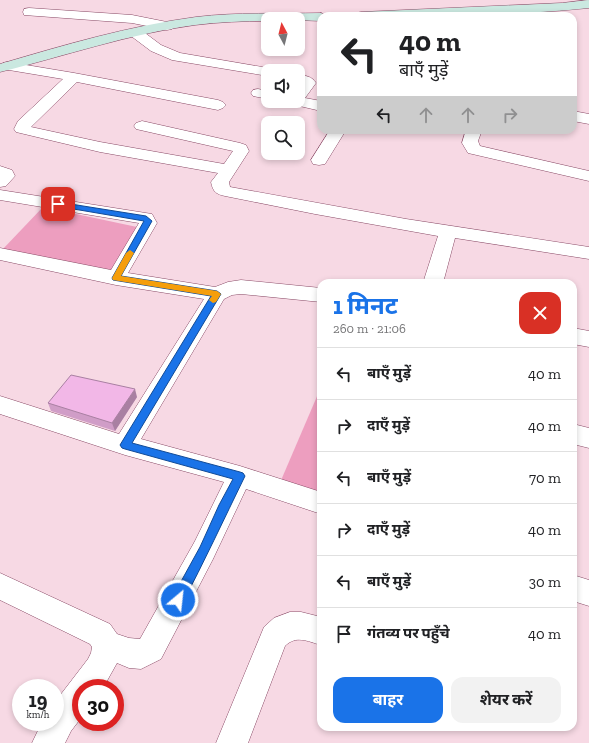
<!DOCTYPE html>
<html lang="hi">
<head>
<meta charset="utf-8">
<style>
  :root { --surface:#fff; --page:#f2f2f2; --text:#202124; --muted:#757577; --line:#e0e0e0; --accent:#1a73e8 }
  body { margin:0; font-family:"Zilla Slab","Noto Sans Devanagari",serif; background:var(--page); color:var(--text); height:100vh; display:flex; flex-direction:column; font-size:15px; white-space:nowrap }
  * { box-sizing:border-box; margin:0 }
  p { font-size:13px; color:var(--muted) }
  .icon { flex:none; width:22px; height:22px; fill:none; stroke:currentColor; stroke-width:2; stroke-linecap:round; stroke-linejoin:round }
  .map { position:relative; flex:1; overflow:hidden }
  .panel { position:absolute; left:317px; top:279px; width:260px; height:452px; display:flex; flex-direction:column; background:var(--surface); border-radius:12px; box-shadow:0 2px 6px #0003 }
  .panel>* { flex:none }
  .guide { position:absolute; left:317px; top:12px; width:260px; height:122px; border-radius:12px; box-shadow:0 2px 6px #0003; background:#fff; color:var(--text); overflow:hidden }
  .needle { width:26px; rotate:353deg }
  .fabs { position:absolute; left:261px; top:12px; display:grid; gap:8px }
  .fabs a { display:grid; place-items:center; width:44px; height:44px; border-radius:8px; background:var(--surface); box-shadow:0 2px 6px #0003; font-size:20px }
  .speed { position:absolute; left:12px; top:679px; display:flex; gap:8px; font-size:20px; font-weight:700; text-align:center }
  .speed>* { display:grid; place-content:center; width:52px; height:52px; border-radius:50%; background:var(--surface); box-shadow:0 2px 6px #0003; line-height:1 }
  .speed small { font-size:10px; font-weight:400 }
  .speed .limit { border:6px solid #d22; background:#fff; color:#111 }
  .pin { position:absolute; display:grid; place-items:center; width:34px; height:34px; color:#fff; margin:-17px; border-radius:8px; box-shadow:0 2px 6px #0006 }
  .me { position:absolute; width:44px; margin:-22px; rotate:28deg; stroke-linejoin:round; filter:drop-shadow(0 0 3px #0008) }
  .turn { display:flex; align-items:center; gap:14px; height:84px; padding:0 16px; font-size:18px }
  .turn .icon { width:52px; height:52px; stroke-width:2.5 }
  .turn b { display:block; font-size:28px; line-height:34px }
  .lanes { display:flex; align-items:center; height:38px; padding:0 16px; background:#0003; justify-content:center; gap:20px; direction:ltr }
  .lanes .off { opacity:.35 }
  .round { display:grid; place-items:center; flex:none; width:42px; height:42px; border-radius:12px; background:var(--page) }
  .head { display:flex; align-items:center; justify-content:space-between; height:68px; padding:0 16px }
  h1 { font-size:24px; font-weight:700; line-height:30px; color:var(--accent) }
  .action { display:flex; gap:8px; margin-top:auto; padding:8px 16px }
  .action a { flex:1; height:46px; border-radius:12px; background:var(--accent); color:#fff; font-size:16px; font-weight:700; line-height:46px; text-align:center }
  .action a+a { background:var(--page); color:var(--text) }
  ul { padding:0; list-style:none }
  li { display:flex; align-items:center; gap:12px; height:52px; padding:0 16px; border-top:1px solid var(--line) }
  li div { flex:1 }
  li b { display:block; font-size:15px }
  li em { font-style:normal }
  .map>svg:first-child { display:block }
  .green { fill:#ed9ebf }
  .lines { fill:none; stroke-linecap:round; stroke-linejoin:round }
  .street-casing { stroke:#894a66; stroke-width:1 }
  .secondary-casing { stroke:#894a66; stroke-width:1 }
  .street { fill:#fff; fill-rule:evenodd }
  .secondary { fill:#cae8e0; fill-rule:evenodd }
  .wall { fill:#d09dc7 }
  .shaded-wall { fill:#a980a2 }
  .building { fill:#f2b7e7; stroke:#a980a2 }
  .route { fill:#1a73e8; stroke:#114b97 }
  .slow { fill:#f59e0b }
</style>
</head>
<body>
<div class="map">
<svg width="589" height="743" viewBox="0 0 589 743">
  <rect width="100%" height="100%" fill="#f7d9e4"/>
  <g class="green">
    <polygon points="43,207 137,227 111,275 2,250"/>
    <polygon points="321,387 321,499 279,485"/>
  </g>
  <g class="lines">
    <defs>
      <g id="street">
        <polygon points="29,8 132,15 172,23 174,26 172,29 167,30 132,23 24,15 23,12 24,9"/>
        <polygon points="136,29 141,30 161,45 180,53 268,68 274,71 268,71 268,76 172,60 151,51 131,36 129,33 131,30"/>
        <path d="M8,62L74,73L218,100L223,102L226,105L223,108L218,110L77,82L31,127L100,142L224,164L233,151L136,129L134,126L136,123L142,121L240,143L246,145L249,151L229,182L230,187L406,219L589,247V259L455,238L443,283H423L438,236L315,214L225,196C216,194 213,192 211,182L218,173L100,152L16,132L14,129L18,121L63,79L3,69L1,66L3,63Z"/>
        <path d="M298,74C305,76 312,76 316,83L305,98L321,101V111L291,104L288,101H298V87L301,84L298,83Z"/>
        <polygon points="258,89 268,91 268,99 253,96 251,93 253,90"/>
        <polygon points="573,111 589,114 589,124 573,121"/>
        <polygon points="330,130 346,130 325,164 319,165 313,164 311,160"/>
        <polygon points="466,130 482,130 478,141 480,146 589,171 589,181 468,153 462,143"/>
        <polygon points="0,166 12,170 15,176 6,186 0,187"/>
        <polygon points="0,190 152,214 157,223 128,273 215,287 228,282 241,280 321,288 321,302 241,294 232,295 224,299 141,439 240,466 321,492 321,514 246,489 213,559 161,659 141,669 129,668 117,663 103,688 81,688 81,718 71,731 65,743 32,743 42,722 55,722 55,702 88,659 91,653 92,647 90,644 0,600 0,573 110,624 117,634 129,638 140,639 195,541 224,482 125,455 0,414 0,396 119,434 204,299 116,285 0,260 0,248 111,270 139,223 0,200"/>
        <polygon points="573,328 589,331 589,347 573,344"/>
        <polygon points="573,424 589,428 589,448 573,444"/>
        <polygon points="573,575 589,580 589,606 573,601"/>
        <path d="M290,612H301L321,617V645C307,641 296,635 285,646L248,743H216L264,627L274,618Z"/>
      </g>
      <g id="secondary">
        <path d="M589,0V8C511,16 433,16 355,16L356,13L361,12L562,3Z"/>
        <path d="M321,13L327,16H321V21L268,19V21C244,21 219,22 195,25C128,34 65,56 0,72V64C64,45 129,26 196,17C237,12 279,14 321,13Z"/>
      </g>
    </defs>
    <use href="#street" class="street-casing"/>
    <use href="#secondary" class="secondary-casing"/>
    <use href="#street" class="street"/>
    <use href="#secondary" class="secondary"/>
  </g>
  <polygon class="wall" points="137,397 115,431 51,411 48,403"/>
  <polygon class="shaded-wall" points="135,389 137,397 115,431 112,423"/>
  <polygon class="building" points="71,375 135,389 112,423 48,403"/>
  <path class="route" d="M58,202L146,216L152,221L121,276L217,291L221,294L132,443L240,472L243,473L245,476C224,519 204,562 182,604L178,605L173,604L172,600L173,596L200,547L219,505L233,479L125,449L122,448L120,445L211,296L113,280L112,278L144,221L56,206V203Z"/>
  <polygon class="slow" points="130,250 134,253 121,276 217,291 221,294 216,302 213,303 209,300 212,296 113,280 112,278 126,253"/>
</svg>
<div class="fabs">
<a><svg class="needle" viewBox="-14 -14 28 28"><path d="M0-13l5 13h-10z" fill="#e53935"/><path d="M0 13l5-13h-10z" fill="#757577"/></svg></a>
<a><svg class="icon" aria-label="sound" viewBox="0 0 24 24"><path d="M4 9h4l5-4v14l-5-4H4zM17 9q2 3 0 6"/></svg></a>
<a><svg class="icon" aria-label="search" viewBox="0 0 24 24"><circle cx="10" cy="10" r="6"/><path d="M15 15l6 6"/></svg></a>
</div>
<div class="speed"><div>19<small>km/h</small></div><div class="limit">30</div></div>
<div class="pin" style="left:58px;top:204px;background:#d93025"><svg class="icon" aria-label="arrive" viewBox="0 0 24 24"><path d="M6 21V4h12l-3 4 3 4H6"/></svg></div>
<svg class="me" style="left:178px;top:600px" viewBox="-20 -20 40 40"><circle r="17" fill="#1a73e8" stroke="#fff" stroke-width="3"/><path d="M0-11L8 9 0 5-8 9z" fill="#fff"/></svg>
<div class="guide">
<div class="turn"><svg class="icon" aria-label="left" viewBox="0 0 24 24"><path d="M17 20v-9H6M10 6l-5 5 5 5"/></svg><div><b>40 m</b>बाएँ मुड़ें</div></div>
<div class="lanes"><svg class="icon" aria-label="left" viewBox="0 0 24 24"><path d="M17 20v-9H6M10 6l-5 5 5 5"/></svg><svg class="icon off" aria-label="ahead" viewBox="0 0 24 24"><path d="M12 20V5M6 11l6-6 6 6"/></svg><svg class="icon off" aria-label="ahead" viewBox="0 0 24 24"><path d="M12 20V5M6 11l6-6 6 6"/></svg><svg class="icon off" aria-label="right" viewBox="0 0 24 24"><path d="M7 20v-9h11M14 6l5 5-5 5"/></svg></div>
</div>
<section class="panel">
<div class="head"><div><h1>1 मिनट</h1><p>260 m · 21:06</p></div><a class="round" style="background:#d93025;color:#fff"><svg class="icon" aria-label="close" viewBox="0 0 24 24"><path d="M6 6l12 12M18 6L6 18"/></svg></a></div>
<ul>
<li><svg class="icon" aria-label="left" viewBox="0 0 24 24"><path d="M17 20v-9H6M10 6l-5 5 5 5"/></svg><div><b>बाएँ मुड़ें</b></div><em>40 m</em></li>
<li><svg class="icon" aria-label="right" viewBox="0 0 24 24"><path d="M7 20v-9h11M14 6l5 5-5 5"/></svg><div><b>दाएँ मुड़ें</b></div><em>40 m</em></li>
<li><svg class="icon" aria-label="left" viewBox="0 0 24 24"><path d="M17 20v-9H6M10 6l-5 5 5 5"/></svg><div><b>बाएँ मुड़ें</b></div><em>70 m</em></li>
<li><svg class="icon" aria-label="right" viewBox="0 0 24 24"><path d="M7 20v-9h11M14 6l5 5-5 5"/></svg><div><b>दाएँ मुड़ें</b></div><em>40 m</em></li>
<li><svg class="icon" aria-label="left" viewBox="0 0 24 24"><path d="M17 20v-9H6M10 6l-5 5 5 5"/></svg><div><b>बाएँ मुड़ें</b></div><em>30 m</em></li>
<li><svg class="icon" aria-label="arrive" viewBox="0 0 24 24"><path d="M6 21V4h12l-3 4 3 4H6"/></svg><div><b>गंतव्य पर पहुँचे</b></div><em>40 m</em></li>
</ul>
<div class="action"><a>बाहर</a><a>शेयर करें</a></div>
</section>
</div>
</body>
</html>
